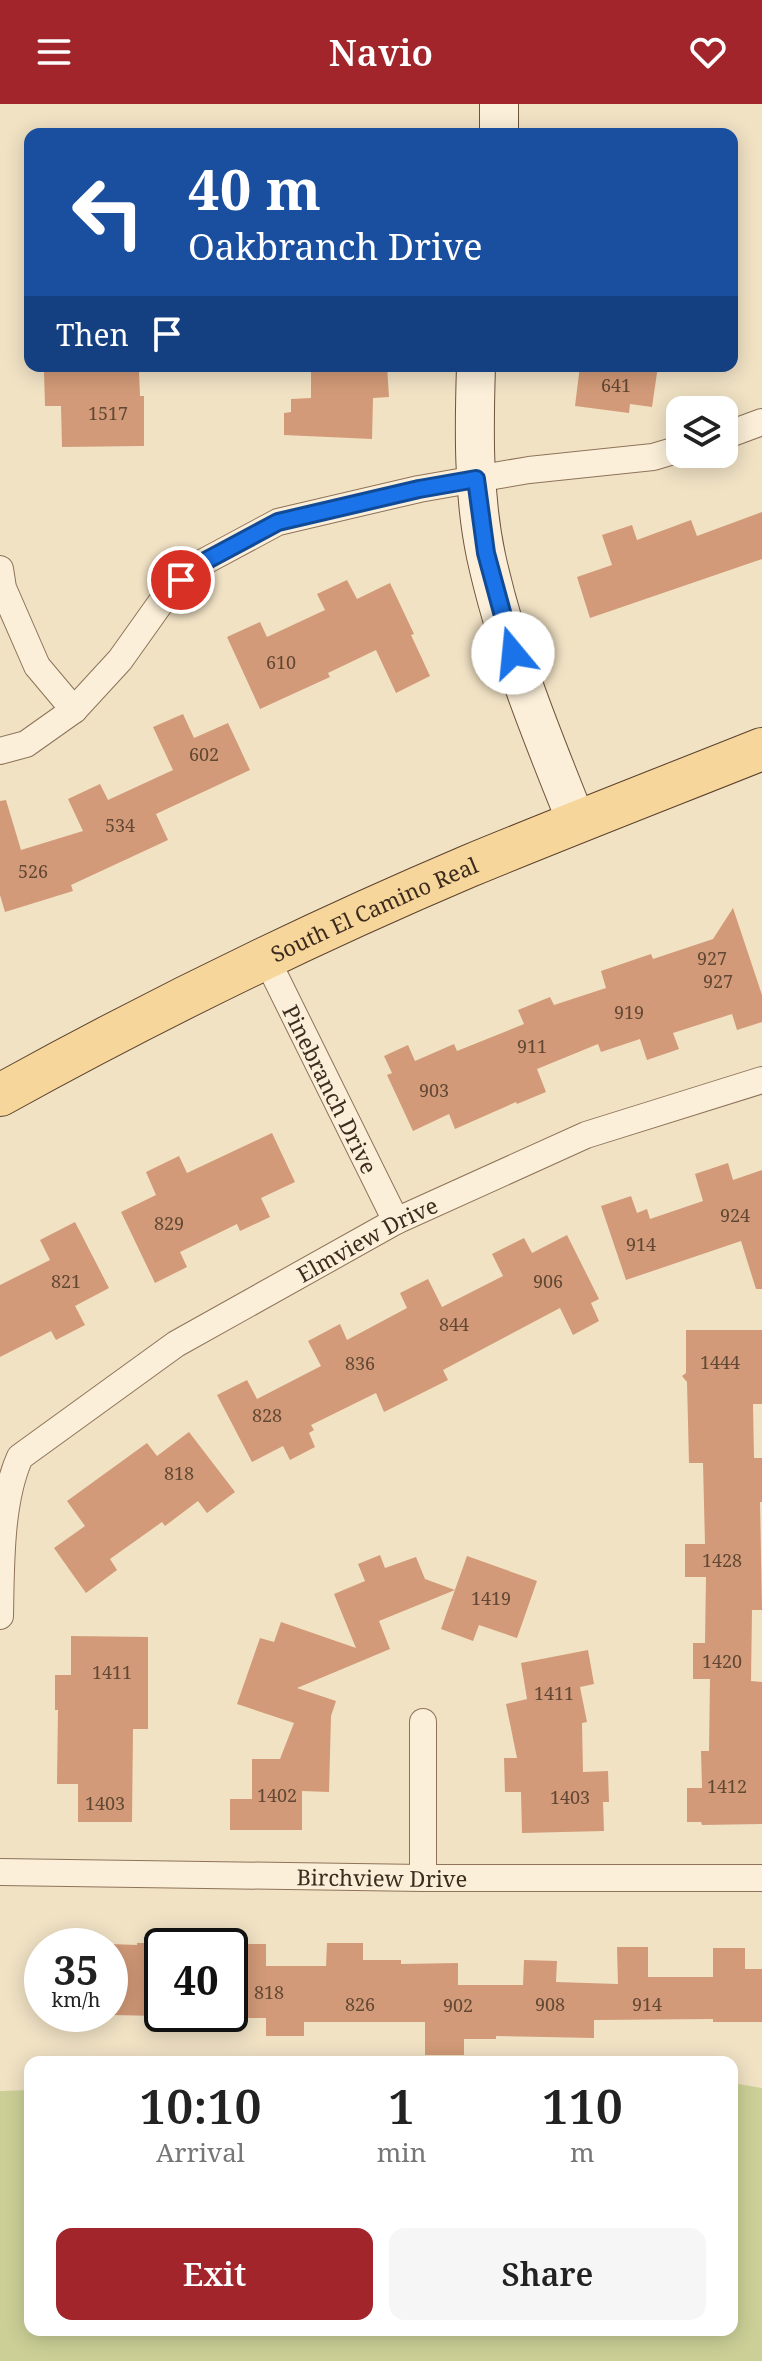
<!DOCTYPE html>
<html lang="en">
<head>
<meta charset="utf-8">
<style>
  :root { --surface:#fff; --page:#f6f6f6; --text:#222; --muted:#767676; --accent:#a1252b }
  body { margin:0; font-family:"Noto Serif",serif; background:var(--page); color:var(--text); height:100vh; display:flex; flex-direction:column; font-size:30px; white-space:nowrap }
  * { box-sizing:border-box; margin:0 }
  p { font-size:26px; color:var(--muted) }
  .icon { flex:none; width:44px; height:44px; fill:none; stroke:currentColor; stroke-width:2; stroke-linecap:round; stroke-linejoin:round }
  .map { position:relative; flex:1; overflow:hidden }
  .details { position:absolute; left:24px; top:1952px; width:714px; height:280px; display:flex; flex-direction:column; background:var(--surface); border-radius:16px; box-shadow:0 4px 20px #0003 }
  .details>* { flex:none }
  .top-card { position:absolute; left:24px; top:24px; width:714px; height:244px; border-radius:16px; box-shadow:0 4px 20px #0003; background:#1a4fa0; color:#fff; overflow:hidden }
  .buttons { position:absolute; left:666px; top:292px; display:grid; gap:16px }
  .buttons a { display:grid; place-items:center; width:72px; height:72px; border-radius:16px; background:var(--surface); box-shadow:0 4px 20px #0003; font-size:40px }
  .speed { position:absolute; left:24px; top:1824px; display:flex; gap:16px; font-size:40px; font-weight:700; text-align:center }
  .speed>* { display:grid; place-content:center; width:104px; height:104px; border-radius:50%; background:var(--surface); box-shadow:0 4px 20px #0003; line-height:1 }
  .speed small { font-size:20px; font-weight:400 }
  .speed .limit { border:4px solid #111; border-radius:12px; background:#fff; color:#111 }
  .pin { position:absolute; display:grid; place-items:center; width:68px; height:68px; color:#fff; margin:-34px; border:4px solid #fff; border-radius:50%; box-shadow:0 2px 8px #0007 }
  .me { position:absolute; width:88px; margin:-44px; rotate:343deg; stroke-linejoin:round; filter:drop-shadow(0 0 6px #0008) }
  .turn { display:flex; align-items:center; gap:28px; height:168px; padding:0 32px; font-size:36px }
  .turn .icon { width:104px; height:104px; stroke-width:2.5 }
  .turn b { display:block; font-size:56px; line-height:68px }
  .then { display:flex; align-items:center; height:76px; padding:0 32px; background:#0003; gap:16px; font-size:30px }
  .eta { display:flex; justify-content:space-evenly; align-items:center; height:136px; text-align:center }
  .eta b { font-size:48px; font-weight:600; line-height:56px }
  .primary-button { display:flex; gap:16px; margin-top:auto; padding:16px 32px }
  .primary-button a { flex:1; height:92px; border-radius:16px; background:var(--accent); color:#fff; font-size:32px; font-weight:600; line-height:92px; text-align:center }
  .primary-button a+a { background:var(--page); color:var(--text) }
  header { display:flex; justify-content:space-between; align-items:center; height:104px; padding:0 32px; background:var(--accent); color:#fff; font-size:36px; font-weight:600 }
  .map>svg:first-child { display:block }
  .green { fill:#ccd097 }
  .building { fill:#d29a78 }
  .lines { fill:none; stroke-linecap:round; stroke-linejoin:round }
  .street-casing { stroke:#8e7359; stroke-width:28 }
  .secondary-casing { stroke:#6f543c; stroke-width:40 }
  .primary-casing { stroke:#5b412d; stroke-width:44 }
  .street { stroke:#fbefd9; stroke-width:26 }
  .secondary { stroke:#fbefd9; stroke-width:38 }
  .primary { stroke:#f6d69a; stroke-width:42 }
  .route-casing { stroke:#114b97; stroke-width:20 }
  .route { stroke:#1a73e8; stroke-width:14 }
  .labels { text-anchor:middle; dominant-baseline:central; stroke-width:7; stroke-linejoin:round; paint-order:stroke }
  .number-label { font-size:18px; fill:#624834 }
  .street-label { font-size:22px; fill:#3d2c1e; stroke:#f8ecd5 }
</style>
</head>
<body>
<header><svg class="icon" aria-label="menu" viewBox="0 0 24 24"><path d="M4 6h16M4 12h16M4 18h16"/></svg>Navio<svg class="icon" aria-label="heart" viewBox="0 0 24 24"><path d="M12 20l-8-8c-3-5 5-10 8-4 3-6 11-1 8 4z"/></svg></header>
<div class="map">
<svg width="762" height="2257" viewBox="0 0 762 2257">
  <rect width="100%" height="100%" fill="#f1e2c4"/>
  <polygon class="green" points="732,1979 762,1984 762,2257 0,2257 0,1987 30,1986 30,2226 732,2226"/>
  <g class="building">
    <polygon points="311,262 387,262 389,293 373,294 372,335 284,331 284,309 291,308 291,295 311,294"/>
    <polygon points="580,262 658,262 652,303 630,300 629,309 575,302"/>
    <polygon points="76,267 139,268 140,292 144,292 144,342 62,343 61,302 45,302 44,268"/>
    <polygon points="762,408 762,455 590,514 577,473 612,461 602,431 632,421 637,436 691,416 697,432"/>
    <polygon points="347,476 357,495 390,479 414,530 411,531 430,572 396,589 376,546 328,569 330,573 260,605 227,533 260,518 267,533 325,506 317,490"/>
    <polygon points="183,610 194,634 228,619 250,666 156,710 168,736 71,781 73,787 5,808 0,791 0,697 6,696 21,746 83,727 68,695 100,680 108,696 173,666 153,623"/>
    <polygon points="733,804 762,891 762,918 737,926 732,910 673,929 679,945 647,956 640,935 601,948 598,940 537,965 546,988 517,1000 516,998 455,1025 449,1010 413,1027 387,971 392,969 384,952 408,941 415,957 454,940 457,947 524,920 518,906 550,893 554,901 606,884 601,867 651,850 653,855 713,835"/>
    <polygon points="272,1029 295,1078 261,1094 270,1113 240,1127 237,1120 180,1148 187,1163 155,1179 121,1108 156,1091 146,1068 179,1052 187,1069"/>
    <polygon points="728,1059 733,1076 762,1066 762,1185 756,1185 741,1137 626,1176 601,1102 631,1092 637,1109 647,1105 650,1115 703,1097 695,1070"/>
    <polygon points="75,1118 109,1184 75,1202 85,1221 56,1236 51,1227 0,1253 0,1181 50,1156 40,1136"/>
    <polygon points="567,1131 599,1195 591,1199 599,1217 573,1231 560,1204 443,1266 448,1276 384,1308 376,1289 311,1321 314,1326 309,1329 315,1343 290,1356 283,1342 252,1358 217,1291 247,1276 257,1295 321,1262 308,1237 340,1220 347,1236 407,1204 400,1189 428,1175 442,1203 503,1172 492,1150 524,1134 532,1149"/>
    <polygon points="686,1226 762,1226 762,1300 753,1300 754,1354 762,1354 762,1398 760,1398 762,1506 752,1506 751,1577 762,1578 762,1720 702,1721 701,1718 687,1718 687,1684 702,1684 701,1647 709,1647 710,1575 693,1575 693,1539 705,1539 706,1473 685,1473 685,1440 705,1440 703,1359 689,1359 687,1278 682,1272 686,1269"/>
    <polygon points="189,1328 235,1388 207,1409 198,1397 165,1422 162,1418 110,1455 117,1466 86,1489 54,1444 85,1422 67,1397 147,1339 157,1352"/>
    <polygon points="380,1451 385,1464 416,1453 425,1475 455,1486 379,1517 390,1545 297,1584 336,1597 331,1612 329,1688 302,1687 302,1726 230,1726 230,1695 252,1695 252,1655 280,1655 294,1619 237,1600 260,1534 274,1538 281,1518 356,1544 334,1490 365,1477 358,1460"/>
    <polygon points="467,1452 537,1477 517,1534 479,1521 473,1537 441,1525"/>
    <polygon points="71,1532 148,1533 148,1625 133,1625 132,1718 78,1718 78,1680 57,1680 58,1606 55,1606 55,1571 71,1571"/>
    <polygon points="588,1546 594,1580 580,1583 587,1618 582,1619 583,1668 608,1667 609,1698 603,1698 604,1727 522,1729 521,1688 505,1688 504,1654 517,1654 506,1600 527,1595 521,1559"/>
    <polygon points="137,1839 162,1839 162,1912 110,1911 110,1840 137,1841"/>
    <polygon points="327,1839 363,1839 363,1856 401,1856 401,1860 458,1859 458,1881 523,1881 524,1856 557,1857 556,1878 618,1880 617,1843 648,1843 648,1873 713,1873 713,1844 745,1844 745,1865 762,1865 762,1918 713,1918 713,1915 594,1916 594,1934 496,1932 496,1935 464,1935 464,1951 425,1951 425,1918 304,1918 304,1932 266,1932 266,1914 234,1914 234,1840 266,1840 266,1862 326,1862"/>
  </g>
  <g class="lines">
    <defs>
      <g id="street">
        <polyline points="724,332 762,318"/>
        <polyline points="0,465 3,484 37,562 74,606"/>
        <polyline points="0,647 26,640 74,606 120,556 167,490 196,462 278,418 419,385 476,375 529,366 653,353 680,345"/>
        <path id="s1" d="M266,854L396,1117"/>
        <path id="s2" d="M0,1512C1,1462 0,1397 20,1353L176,1240L396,1117L586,1031L762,976"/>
        <polyline points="423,1618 423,1774"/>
        <path id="s3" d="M0,1768L423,1774H762"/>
      </g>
      <g id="secondary">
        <polyline points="499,0 499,30"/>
        <path d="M476,262C474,325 473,390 486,452C506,544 542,632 577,719"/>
      </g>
      <g id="primary">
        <path id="s4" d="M0,991C152,907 309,830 469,762C566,722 664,684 762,645"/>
      </g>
    </defs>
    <use href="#street" class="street-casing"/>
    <use href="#secondary" class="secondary-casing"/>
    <use href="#primary" class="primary-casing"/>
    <use href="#street" class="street"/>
    <use href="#secondary" class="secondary"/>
    <use href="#primary" class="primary"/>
  </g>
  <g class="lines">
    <defs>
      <polyline id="route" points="181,476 196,462 278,418 419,385 476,375 486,449 513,549"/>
    </defs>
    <use href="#route" class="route-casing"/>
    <use href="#route" class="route"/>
  </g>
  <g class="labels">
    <g class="number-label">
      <text x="616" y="281">641</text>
      <text x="108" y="309">1517</text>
      <text x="281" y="558">610</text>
      <text x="204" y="650">602</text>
      <text x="120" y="721">534</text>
      <text x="33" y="767">526</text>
      <text x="712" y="854">927</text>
      <text x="718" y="877">927</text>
      <text x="629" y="908">919</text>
      <text x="532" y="942">911</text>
      <text x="434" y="986">903</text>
      <text x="735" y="1111">924</text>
      <text x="169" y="1119">829</text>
      <text x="641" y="1140">914</text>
      <text x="66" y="1177">821</text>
      <text x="548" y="1177">906</text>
      <text x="454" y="1220">844</text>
      <text x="720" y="1258">1444</text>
      <text x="360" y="1259">836</text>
      <text x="267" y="1311">828</text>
      <text x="179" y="1369">818</text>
      <text x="722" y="1456">1428</text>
      <text x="491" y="1494">1419</text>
      <text x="722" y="1557">1420</text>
      <text x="112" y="1568">1411</text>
      <text x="554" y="1589">1411</text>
      <text x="727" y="1682">1412</text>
      <text x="277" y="1691">1402</text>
      <text x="570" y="1693">1403</text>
      <text x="105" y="1699">1403</text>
      <text x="269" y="1888">818</text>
      <text x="360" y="1900">826</text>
      <text x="550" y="1900">908</text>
      <text x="647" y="1900">914</text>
      <text x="458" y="1901">902</text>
    </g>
    <g class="street-label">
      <text stroke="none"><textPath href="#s4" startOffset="418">South El Camino Real</textPath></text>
      <text stroke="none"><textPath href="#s1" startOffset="146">Pinebranch Drive</textPath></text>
      <text stroke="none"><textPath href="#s2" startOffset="572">Elmview Drive</textPath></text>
      <text stroke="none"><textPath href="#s3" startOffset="382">Birchview Drive</textPath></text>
    </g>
  </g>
</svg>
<div class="buttons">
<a><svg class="icon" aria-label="layers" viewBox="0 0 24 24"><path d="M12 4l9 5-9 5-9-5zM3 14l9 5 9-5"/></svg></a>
</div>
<div class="speed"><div>35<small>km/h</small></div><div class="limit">40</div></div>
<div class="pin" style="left:181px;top:476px;background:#d93025"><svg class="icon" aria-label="arrive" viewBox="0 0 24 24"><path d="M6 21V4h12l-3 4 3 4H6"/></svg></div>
<svg class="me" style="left:513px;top:549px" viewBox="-20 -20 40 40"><circle r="19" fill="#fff"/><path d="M0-13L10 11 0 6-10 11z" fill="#1a73e8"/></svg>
<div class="top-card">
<div class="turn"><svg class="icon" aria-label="left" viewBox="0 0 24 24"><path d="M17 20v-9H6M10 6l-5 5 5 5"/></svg><div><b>40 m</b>Oakbranch Drive</div></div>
<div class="then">Then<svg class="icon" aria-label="arrive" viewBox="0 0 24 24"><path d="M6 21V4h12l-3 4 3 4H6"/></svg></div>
</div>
<section class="details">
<div class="eta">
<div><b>10:10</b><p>Arrival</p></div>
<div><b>1</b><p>min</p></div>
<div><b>110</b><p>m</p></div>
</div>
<div class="primary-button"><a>Exit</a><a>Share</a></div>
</section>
</div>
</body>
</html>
